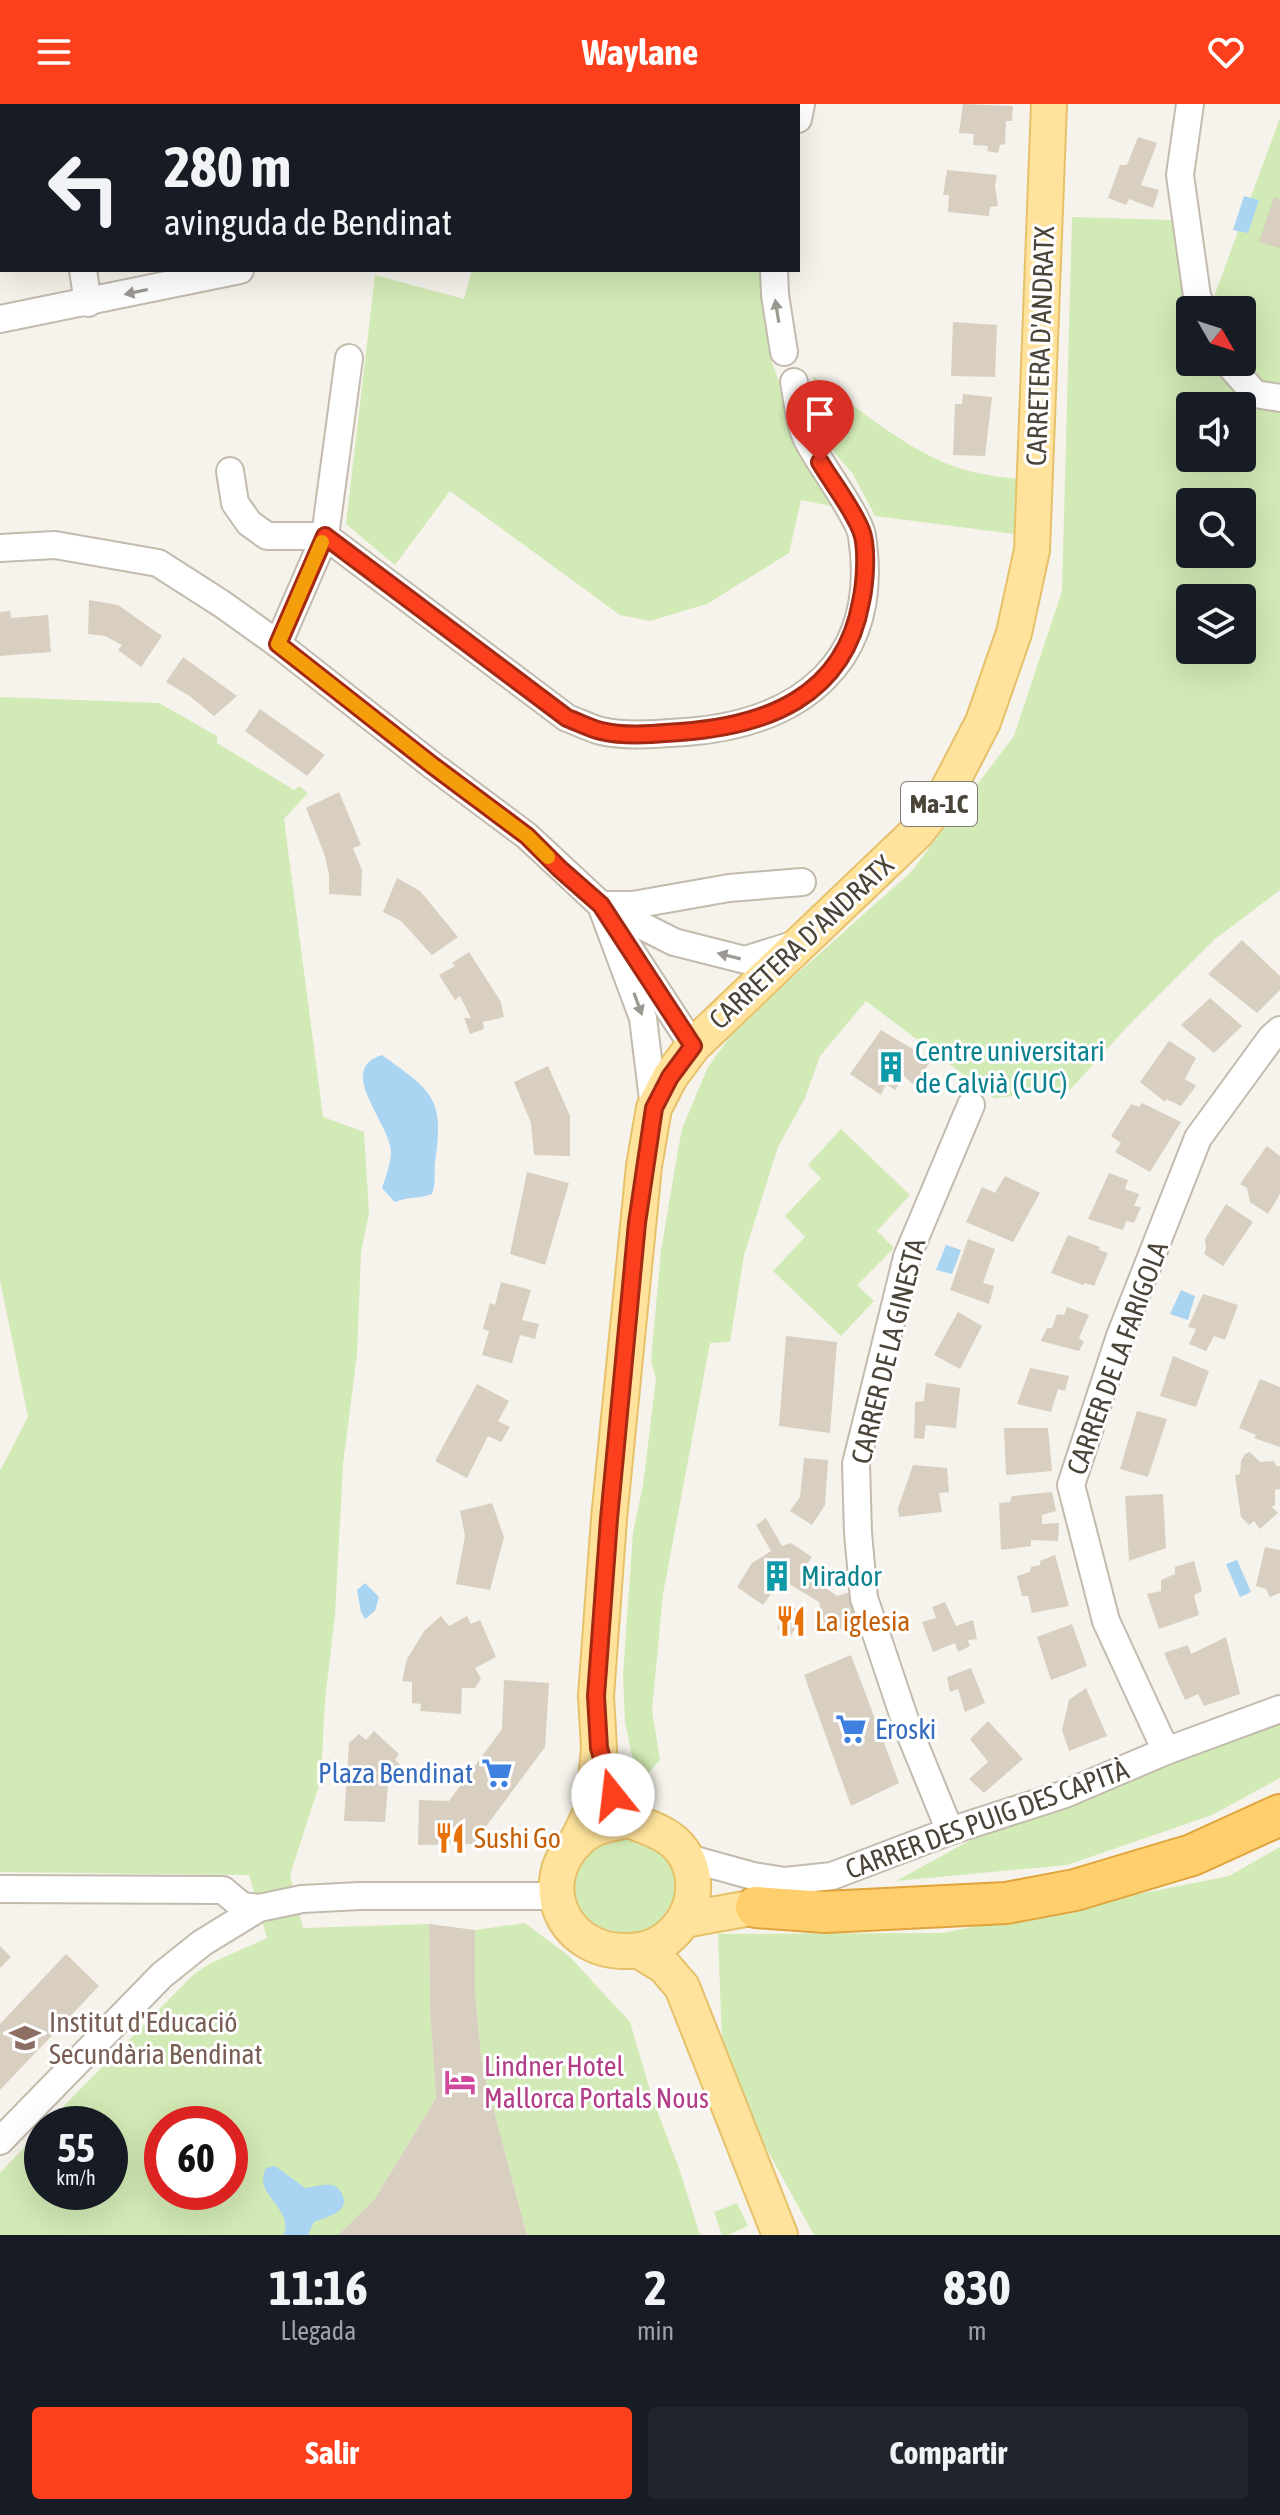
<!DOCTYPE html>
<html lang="es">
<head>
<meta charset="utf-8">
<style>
  :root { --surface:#171b24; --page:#20242c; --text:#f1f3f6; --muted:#9ea1a6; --accent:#fc3f1d }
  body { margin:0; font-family:"Asap Condensed",sans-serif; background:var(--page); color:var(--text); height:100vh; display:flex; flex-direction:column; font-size:30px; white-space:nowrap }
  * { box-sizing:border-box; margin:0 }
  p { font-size:26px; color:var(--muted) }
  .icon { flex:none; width:44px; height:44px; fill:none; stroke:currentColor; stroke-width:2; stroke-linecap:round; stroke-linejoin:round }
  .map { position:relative; height:2131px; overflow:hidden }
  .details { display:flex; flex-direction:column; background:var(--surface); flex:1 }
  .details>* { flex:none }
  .top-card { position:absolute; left:0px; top:0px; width:800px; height:168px; box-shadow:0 8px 32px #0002; background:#171b24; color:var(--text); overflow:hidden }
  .needle { width:52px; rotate:129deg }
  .controls { position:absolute; left:1176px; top:192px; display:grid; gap:16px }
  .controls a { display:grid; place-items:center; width:80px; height:80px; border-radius:8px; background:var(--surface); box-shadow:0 8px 32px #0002; font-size:40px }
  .speed { position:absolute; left:24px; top:2002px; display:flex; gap:16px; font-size:40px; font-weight:700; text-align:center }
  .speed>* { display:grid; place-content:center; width:104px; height:104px; border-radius:50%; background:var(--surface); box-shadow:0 8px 32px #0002; line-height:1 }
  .speed small { font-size:20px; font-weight:400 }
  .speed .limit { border:12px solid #d22; background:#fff; color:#111 }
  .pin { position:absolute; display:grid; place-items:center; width:68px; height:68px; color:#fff; margin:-82px -34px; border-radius:50% 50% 50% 0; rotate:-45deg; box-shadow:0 0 8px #0007 }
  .pin .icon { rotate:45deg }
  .me { position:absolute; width:88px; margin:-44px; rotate:344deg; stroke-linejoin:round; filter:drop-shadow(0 0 6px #0008) }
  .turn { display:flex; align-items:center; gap:28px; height:168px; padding:0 32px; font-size:36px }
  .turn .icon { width:104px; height:104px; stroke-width:2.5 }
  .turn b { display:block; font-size:56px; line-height:68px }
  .eta { display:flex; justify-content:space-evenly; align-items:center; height:136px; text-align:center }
  .eta b { font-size:48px; font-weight:700; line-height:56px }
  .cta { display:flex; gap:16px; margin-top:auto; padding:16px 32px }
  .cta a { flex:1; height:92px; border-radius:8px; background:var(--accent); color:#fff; font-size:32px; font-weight:700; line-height:92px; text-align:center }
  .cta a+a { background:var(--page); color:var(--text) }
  header { display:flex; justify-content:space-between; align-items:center; height:104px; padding:0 32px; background:var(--accent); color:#fff; font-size:36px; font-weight:700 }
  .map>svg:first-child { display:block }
  .green { fill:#d2eab5; fill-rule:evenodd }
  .water { fill:#a9d4f2 }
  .building { fill:#d8cfc1 }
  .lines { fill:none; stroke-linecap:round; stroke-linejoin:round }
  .minor-casing { stroke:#c2bbae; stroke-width:30 }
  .major-casing { stroke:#e6c16a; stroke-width:38 }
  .highway-casing { stroke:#e0a43c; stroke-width:44 }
  .minor { stroke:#fff; stroke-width:26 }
  .major { stroke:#ffe39c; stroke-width:34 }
  .highway { stroke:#ffcf6e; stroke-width:40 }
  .oneway { fill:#9c9892 }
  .route-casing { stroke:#a42913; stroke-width:20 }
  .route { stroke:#fc3f1d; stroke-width:14 }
  .slow { stroke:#f59e0b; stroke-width:14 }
  .labels { text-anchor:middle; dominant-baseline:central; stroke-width:6; stroke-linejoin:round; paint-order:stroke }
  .shield { fill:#fff; stroke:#817c74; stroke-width:2 }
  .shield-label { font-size:26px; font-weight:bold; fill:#4b4439 }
  .street-label { font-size:28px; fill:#4b4439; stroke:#fff }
  .culture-label { font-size:28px; fill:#0d838f; stroke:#fff; text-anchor:start }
  .food-label { font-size:28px; fill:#c56008; stroke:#fff; text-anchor:start }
  .shop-label { font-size:28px; fill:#366cbe; stroke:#fff; text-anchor:start }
  .education-label { font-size:28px; fill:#785e54; stroke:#fff; text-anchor:start }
  .hotel-label { font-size:28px; fill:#b23c85; stroke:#fff; text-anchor:start }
</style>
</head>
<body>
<header><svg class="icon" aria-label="menu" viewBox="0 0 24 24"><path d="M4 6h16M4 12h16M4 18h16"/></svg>Waylane<svg class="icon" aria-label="heart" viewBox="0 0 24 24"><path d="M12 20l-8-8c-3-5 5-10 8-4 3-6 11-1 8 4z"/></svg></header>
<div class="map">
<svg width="1280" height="2131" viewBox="0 0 1280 2131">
  <rect width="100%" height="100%" fill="#f6f3ec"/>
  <g class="green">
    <path d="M1280,14V786L1215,835L1126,924L1070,986L994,994L866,897L820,952L805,994L778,1043L744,1151L730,1238L710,1239L663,1490L652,1606L660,1656L649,1668L636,1671L625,1618L623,1571L633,1429L643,1381L656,1275L651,1257L661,1147L677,1052L682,1025L708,963L729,934L781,884L911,768L1014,632L1062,487L1072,113L1172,116L1190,214V258H1242V206H1209ZM1190,302H1242V354H1190ZM1190,398H1242V450H1190ZM1190,494H1242V546H1190Z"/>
    <polygon points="472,166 766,166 771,255 808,361 836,403 801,396 789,449 707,500 650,517 620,511 450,387 395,461 346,420 375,171 464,195"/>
    <path d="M813,272C857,303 902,343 953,362C975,370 998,373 1020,375L1021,431L875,412L853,370L832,346L820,322Z"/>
    <path d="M0,593L159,599L217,632V639L294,686L299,682L308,689L284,715L323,1013L364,1028L369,1109L361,1148L357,1250L343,1360L335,1511L325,1596L321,1675L290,1771L303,1824L429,1820L430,1906L436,1994L374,2096L338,2131H0V2069L42,2025V2088H110V2020H46L193,1871L211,1859L267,1834L249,1771L0,1768V1367L28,1313L0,1176ZM162,2020H230V2088H162Z"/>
    <polygon points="841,1025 910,1091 877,1127 894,1144 857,1181 874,1197 841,1232 773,1167 805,1133 785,1112 821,1074 808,1061"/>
    <polygon points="1280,1614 1280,1674 1212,1711 1067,1761 896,1777 969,1737"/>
    <polygon points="622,1728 668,1747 680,1788 675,1804 652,1828 618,1834 589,1819 579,1805 574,1788 574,1772 585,1748"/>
    <polygon points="1280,1743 1280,2131 814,2131 723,1965 718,1830 942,1829 1229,1772"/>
    <polygon points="525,1819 569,1852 630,1918 652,1993 679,2064 700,2131 527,2131 482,1962 475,1888 475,1826"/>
    <polygon points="737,2099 748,2122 728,2131 722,2131 714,2108"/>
  </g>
  <g class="water">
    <polygon points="1244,92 1259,96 1248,129 1233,126"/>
    <path d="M382,951C433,988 445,994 435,1059C434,1070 436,1080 432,1090C418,1095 408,1092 395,1098L382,1084C386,1073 391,1059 391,1047C390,1019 335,965 382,951Z"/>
    <polygon points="946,1141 961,1146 952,1170 936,1166"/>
    <polygon points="1181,1186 1195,1192 1188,1216 1170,1210"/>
    <polygon points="1237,1456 1251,1488 1240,1493 1226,1460"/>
    <polygon points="365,1479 379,1493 375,1507 365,1515 361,1508 357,1486"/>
    <path d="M275,2062L305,2084C313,2083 325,2080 332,2081C336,2082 340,2086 342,2090C351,2108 326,2113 314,2118L308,2131H284C294,2103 252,2091 266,2064Z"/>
  </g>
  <g class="building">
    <polygon points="963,0 1013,2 1012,17 1006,17 1005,40 1000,41 998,49 987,47 988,42 973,41 974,30 959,29"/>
    <polygon points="1138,33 1157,39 1141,81 1159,86 1153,104 1129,95 1126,101 1108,94 1120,61 1127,61"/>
    <polygon points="947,66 997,71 995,82 998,102 990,103 989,112 948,108 949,91 943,91"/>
    <polygon points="1274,93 1280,95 1280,144 1259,138"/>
    <polygon points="953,218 997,221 995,273 951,272"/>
    <polygon points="963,290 992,293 985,352 953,351 955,300 962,300"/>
    <polygon points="89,496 118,501 162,532 141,563 118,546 122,541 105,532 88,530"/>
    <polygon points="10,507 11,514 48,511 51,548 0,552 0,508"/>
    <polygon points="183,553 237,592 214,612 191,593 166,578"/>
    <polygon points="260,605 325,651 307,672 245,627"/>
    <polygon points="339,688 361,741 353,744 362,766 361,792 329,790 329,771 324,749 306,704"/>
    <polygon points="397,774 420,787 458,833 432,851 401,817 383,808"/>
    <polygon points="1242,836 1280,872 1280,886 1257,909 1208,870"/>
    <polygon points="469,848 501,898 504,913 483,918 484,925 470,930 464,914 471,914 460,892 455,896 439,871 455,862 452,859"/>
    <polygon points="1210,894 1242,922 1214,949 1181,921"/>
    <polygon points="881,926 931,956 915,982 904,972 895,986 886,980 881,991 850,970"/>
    <polygon points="1169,937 1196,954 1185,975 1196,982 1181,1002 1166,995 1165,998 1140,978"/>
    <polygon points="548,962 570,1012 570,1052 534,1051 531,1019 514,978"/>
    <polygon points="1142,999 1181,1018 1150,1068 1115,1048 1121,1039 1111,1032 1131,1000 1139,1003"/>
    <polygon points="1267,1042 1280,1052 1280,1090 1268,1110 1250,1098 1247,1084 1240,1080"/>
    <polygon points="527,1068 569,1079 545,1161 510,1150"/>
    <polygon points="1109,1069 1128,1076 1125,1085 1139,1090 1134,1102 1141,1103 1134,1119 1126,1117 1123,1126 1088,1115"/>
    <polygon points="1005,1072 1040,1089 1013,1138 966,1118 982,1083 995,1089"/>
    <polygon points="1226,1100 1253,1118 1223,1162 1204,1150 1206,1144 1205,1135"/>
    <polygon points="1068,1131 1100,1143 1099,1146 1108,1149 1094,1182 1085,1179 1083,1181 1051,1169"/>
    <polygon points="968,1135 995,1145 983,1179 994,1182 989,1200 950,1186"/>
    <polygon points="501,1178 531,1186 522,1216 539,1220 535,1235 520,1231 512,1259 482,1251 489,1227 483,1225 490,1199 495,1201"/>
    <polygon points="1203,1190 1238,1201 1225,1236 1214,1232 1206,1247 1189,1240 1196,1225 1188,1223"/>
    <polygon points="1067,1203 1089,1211 1079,1234 1084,1238 1079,1247 1041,1237 1047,1224 1052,1224 1057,1210 1064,1211"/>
    <polygon points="958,1208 982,1222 960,1265 934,1251"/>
    <polygon points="786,1232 837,1238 830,1329 779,1322"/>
    <polygon points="1173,1252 1209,1267 1196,1303 1160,1292"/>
    <polygon points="1030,1264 1069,1272 1065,1287 1058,1285 1051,1308 1017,1300"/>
    <polygon points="1260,1275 1280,1283 1280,1343 1254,1334 1256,1331 1239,1324"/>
    <polygon points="926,1279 960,1284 956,1324 926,1321 924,1335 914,1334 915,1298 924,1297"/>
    <polygon points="477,1280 509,1297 498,1317 510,1323 501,1338 488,1332 467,1374 435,1357"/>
    <polygon points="1137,1307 1167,1315 1148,1373 1120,1365"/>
    <polygon points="1004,1324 1048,1324 1052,1367 1006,1371"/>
    <polygon points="1250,1348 1260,1358 1274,1357 1276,1362 1280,1362 1280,1385 1275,1386 1275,1402 1271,1402 1278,1409 1260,1425 1254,1417 1249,1421 1241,1413 1235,1371 1240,1370 1241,1357 1245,1350"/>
    <polygon points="804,1354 828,1356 825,1401 812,1421 790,1407 800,1393"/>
    <polygon points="913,1361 947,1364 949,1388 939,1389 942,1408 899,1413 898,1404"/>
    <polygon points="1052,1388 1056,1407 1042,1411 1042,1420 1059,1419 1058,1437 1031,1436 1031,1442 1001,1446 999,1399 1010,1398 1012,1392"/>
    <polygon points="1163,1390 1166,1444 1129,1457 1125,1392"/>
    <polygon points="492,1399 504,1433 490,1486 456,1480 465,1432 460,1407"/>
    <polygon points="766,1414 782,1442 791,1439 812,1453 802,1467 837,1492 850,1488 856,1522 826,1527 819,1498 786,1478 773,1487 763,1501 737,1483 752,1459 771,1447 756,1421"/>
    <polygon points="1265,1443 1280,1446 1280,1489 1270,1493 1266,1485 1256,1482"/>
    <polygon points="1055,1451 1069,1502 1032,1509 1028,1492 1022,1492 1017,1472 1030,1468 1031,1463 1040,1461 1040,1457"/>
    <polygon points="1194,1457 1202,1487 1194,1491 1199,1511 1159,1525 1147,1490 1161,1487 1161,1476 1175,1470 1175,1463"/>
    <polygon points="945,1498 956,1522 973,1516 977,1535 968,1536 970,1542 958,1548 955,1539 933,1548 922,1518 936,1514 932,1503"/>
    <polygon points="791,1502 804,1510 790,1533 777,1524"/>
    <polygon points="441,1512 449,1522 467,1512 471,1520 480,1516 496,1553 475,1564 481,1575 475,1584 462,1584 461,1610 420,1607 421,1600 412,1599 412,1578 402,1577 407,1555 425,1526"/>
    <polygon points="1072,1520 1087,1562 1051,1576 1037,1533"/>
    <polygon points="1226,1533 1240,1590 1204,1602 1198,1590 1185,1596 1164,1549 1188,1541 1191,1550"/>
    <polygon points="851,1551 899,1679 851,1702 804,1571"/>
    <polygon points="971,1564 985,1599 965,1608 958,1585 950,1588 947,1573"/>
    <polygon points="504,1576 549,1579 545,1643 473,1740 418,1741 419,1696 449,1697 502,1625"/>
    <polygon points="1086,1584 1107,1632 1069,1647 1062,1626 1069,1596"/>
    <polygon points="988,1617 1023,1655 984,1689 969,1675 988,1658 970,1635"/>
    <polygon points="374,1627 399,1650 395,1656 405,1665 388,1681 385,1718 344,1717 349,1639 359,1630 366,1636"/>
    <polygon points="429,1820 475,1826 475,1888 482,1962 527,2131 338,2131 374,2096 436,1994 430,1906"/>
    <polygon points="0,1842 11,1853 0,1864"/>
    <polygon points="66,1850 99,1882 0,1986 0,1920"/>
  </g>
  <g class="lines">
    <defs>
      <g id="minor">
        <polyline points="55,0 55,2"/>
        <polyline points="1190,0 1180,71 1197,192 1203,206"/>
        <polyline points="189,2 190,0"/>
        <polyline points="398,2 399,0"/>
        <polyline points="614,2 614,0"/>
        <polyline points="798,15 801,0"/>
        <polyline points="83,166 88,199"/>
        <polyline points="774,166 775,191 784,248"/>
        <polyline points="0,215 240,166"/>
        <polyline points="1227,258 1255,290 1280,294"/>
        <path d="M230,367L235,399L249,419L267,432H325L567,614C578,618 590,624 601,627C629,633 658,630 686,628C802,619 881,557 862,432C859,412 819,359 808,337C799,320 798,297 794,278"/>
        <polyline points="0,444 55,441 158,459 222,500 278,540 432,661 527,732 601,801 674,838 745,856 799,839"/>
        <polyline points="278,540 325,432 349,254"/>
        <polyline points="601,801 643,914 654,1004"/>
        <polyline points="604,801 633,801 729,784 802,778"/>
        <polyline points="627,841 693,942"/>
        <polyline points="1166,1647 1106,1517 1071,1381 1120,1232 1198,1034 1271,934 1280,926"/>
        <polyline points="950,1727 907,1622 864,1494 858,1429 856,1360 907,1153 971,1001"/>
        <polyline points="688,1754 753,1772 785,1777 832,1772 950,1727 1065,1690 1166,1647 1280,1605"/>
        <polyline points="0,1785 223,1786 242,1802 259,1804"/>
        <polyline points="0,2037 162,1871 202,1839 259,1804 302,1795 360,1792 556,1792"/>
      </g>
      <g id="major">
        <path d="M630,1716C645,1723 660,1726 673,1737C701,1761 699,1804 673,1829C659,1843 643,1848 623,1847C562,1846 533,1778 579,1735C592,1722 612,1719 630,1716Z"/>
        <polyline points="579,1733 593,1704 595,1692 599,1644 596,1592 609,1415 644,1062 654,1004 670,973 693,942 917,728 943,695 983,618 1014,529 1032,446 1049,0"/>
        <polyline points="684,1816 756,1803"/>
        <polyline points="641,1848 664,1862 682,1883 780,2131"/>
      </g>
      <polyline id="highway" points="756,1803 825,1808 1006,1799 1075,1786 1192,1751 1280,1711"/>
    </defs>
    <use href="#minor" class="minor-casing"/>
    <use href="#major" class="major-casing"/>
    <use href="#highway" class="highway-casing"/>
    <use href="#minor" class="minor"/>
    <use href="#major" class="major"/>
    <use href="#highway" class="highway"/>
  </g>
  <defs><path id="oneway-solid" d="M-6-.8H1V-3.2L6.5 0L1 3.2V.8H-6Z" transform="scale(2)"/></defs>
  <g class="oneway">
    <use href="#oneway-solid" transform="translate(136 188) rotate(168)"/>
    <use href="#oneway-solid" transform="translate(777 207) rotate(-99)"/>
    <use href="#oneway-solid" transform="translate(729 852) rotate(-166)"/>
    <use href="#oneway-solid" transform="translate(638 900) rotate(70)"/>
  </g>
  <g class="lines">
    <defs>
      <path id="route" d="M613,1691L599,1644L596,1592L609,1415L637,1119L654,1004L670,973L693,942L601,801L560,765L527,732L432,661L278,540L325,432L567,614C578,618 589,624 601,627C627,633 654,630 680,628C766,622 844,593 861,498C865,480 868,443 861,426C851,402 833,380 820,358"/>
    </defs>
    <use href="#route" class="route-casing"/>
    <use href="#route" class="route"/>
    <polyline class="slow" points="322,438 278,540 432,661 527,732 548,753"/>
  </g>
  <defs>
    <symbol id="building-bare" viewBox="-9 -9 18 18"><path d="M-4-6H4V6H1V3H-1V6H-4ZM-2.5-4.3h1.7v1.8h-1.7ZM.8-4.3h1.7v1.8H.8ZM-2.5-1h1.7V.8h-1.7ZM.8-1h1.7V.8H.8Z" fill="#0f9aa8" stroke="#fff" stroke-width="2.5" paint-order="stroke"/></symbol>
    <symbol id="restaurant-bare" viewBox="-9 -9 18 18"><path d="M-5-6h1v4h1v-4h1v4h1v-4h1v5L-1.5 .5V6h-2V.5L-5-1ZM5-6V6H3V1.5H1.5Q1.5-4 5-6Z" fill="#e8710a" stroke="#fff" stroke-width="2.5" paint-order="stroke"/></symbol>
    <symbol id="supermarket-bare" viewBox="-9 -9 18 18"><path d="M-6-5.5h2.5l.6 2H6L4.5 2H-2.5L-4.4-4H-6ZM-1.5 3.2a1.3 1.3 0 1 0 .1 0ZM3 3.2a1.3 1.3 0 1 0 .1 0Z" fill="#3f7fe0" stroke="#fff" stroke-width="2.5" paint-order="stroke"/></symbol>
    <symbol id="school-bare" viewBox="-9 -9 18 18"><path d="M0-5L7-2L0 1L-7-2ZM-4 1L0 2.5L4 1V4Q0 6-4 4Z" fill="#8d6e63" stroke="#fff" stroke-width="2.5" paint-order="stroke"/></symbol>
    <symbol id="hotel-bare" viewBox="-9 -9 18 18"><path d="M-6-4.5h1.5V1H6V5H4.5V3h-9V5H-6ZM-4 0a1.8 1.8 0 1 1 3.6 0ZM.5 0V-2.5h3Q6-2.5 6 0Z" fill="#d1479c" stroke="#fff" stroke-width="2.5" paint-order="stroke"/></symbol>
  </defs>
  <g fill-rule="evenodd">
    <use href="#building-bare" x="869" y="941" width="44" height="44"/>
    <use href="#building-bare" x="755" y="1450" width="44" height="44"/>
    <use href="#restaurant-bare" x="769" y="1495" width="44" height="44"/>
    <use href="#supermarket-bare" x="829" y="1603" width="44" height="44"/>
    <use href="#supermarket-bare" x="475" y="1647" width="44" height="44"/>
    <use href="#restaurant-bare" x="428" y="1712" width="44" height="44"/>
    <use href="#school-bare" x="3" y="1912" width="44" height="44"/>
    <use href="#hotel-bare" x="438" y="1956" width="44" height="44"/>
  </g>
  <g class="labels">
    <rect class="shield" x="901" y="678" width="76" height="44" rx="6"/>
    <g class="shield-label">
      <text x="939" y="700">Ma-1C</text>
    </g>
    <g class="street-label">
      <text transform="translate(1040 242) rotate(-88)">CARRETERA D'ANDRATX</text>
      <text transform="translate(801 838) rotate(-43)">CARRETERA D'ANDRATX</text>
      <text transform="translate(888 1247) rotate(-76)">CARRER DE LA GINESTA</text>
      <text transform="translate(1117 1254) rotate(-70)">CARRER DE LA FARIGOLA</text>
      <text transform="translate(987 1715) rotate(-20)">CARRER DES PUIG DES CAPITÀ</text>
    </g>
    <g class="culture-label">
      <text x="915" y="947">Centre universitari<tspan x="915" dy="32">de Calvià (CUC)</tspan></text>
      <text x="801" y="1472">Mirador</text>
    </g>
    <g class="food-label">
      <text x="815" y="1517">La iglesia</text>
      <text x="474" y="1734">Sushi Go</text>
    </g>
    <g class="shop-label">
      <text x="875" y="1625">Eroski</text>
      <text x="473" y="1669" text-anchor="end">Plaza Bendinat</text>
    </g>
    <g class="education-label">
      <text x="49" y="1918">Institut d'Educació<tspan x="49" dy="32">Secundària Bendinat</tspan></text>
    </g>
    <g class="hotel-label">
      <text x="484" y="1962">Lindner Hotel<tspan x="484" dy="32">Mallorca Portals Nous</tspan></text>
    </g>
  </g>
</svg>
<div class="controls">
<a><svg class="needle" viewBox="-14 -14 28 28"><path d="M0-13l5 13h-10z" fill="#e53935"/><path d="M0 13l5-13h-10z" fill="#9ea1a6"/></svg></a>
<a><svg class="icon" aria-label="sound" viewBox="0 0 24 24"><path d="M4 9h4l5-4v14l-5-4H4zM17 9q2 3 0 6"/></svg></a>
<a><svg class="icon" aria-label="search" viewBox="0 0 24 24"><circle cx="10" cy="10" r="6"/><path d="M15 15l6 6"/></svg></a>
<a><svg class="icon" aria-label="layers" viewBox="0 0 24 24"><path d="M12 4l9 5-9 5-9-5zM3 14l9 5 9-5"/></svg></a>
</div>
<div class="speed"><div>55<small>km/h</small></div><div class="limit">60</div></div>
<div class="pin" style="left:820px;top:358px;background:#d93025"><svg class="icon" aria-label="arrive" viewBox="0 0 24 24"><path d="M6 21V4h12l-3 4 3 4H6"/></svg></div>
<svg class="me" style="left:613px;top:1691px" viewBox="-20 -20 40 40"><circle r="19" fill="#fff"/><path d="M0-13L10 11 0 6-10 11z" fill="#fc3f1d"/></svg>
<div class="top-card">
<div class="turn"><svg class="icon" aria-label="left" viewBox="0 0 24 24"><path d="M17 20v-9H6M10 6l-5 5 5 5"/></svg><div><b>280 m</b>avinguda de Bendinat</div></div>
</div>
</div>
<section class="details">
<div class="eta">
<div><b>11:16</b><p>Llegada</p></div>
<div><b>2</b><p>min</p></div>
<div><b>830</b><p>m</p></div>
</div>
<div class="cta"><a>Salir</a><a>Compartir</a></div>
</section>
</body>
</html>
